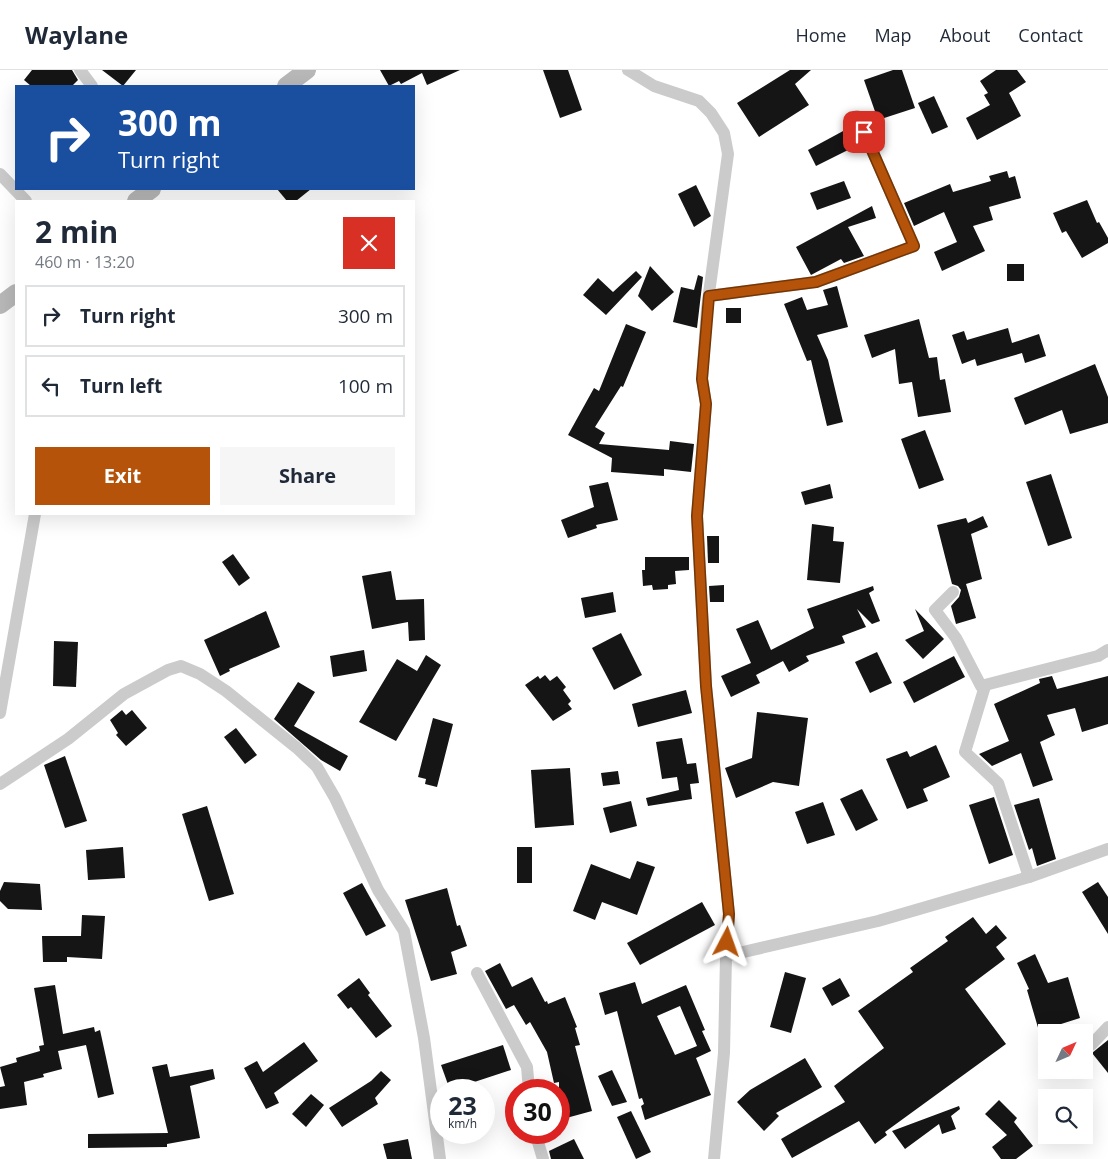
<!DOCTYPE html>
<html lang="en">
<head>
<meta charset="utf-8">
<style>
  :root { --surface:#fff; --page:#f6f6f7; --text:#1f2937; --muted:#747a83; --line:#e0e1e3; --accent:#b45309 }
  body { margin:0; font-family:"Open Sans",sans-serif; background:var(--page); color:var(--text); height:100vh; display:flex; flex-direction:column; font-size:19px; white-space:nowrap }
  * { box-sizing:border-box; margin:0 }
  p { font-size:16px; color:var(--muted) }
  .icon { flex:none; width:28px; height:28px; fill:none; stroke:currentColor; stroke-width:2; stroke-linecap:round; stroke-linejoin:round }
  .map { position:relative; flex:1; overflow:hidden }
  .details { position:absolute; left:15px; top:130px; width:400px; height:315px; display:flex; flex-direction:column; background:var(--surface); border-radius:0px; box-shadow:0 5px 20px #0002 }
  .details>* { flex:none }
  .top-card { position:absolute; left:15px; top:15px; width:400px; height:105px; border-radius:0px; box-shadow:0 5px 20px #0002; background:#1a4fa0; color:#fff; overflow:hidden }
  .needle { width:32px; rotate:46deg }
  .controls { position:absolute; left:1038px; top:954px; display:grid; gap:10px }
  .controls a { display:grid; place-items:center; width:55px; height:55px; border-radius:0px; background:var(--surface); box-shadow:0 5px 20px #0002; font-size:25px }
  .speed { position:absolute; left:430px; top:1009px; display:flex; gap:10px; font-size:25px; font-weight:700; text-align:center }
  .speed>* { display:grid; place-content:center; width:65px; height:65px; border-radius:50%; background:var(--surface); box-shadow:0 5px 20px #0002; line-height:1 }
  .speed small { font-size:12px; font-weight:400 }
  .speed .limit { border:8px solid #d22; background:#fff; color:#111 }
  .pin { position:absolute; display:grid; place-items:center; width:42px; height:42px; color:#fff; margin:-21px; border-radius:10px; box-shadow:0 2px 8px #0006 }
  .me { position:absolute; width:55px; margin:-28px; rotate:4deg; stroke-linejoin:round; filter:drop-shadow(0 0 4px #0008) }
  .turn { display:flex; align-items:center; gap:18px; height:105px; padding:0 20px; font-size:22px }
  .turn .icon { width:65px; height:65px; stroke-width:2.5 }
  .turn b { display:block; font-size:35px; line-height:42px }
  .round { display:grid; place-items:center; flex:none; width:52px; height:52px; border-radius:0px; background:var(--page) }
  .head { display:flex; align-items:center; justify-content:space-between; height:85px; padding:0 20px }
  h1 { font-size:30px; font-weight:700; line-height:38px }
  .primary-button { display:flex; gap:10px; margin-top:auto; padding:10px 20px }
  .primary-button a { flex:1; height:58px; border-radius:0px; background:var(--accent); color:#fff; font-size:20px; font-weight:700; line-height:58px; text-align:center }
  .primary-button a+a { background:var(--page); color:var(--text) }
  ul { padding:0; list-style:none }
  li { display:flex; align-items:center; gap:15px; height:62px; margin:0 10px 8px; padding:0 10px; border:2px solid var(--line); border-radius:0px }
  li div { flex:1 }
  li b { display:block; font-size:19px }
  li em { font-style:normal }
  header { display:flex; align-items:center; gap:30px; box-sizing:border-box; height:70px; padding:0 25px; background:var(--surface); border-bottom:1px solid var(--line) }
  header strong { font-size:24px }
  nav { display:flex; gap:28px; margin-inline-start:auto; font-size:18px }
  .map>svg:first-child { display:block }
  .building { fill:#151515; fill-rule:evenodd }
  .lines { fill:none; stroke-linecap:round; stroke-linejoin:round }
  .minor { stroke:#cbcbcb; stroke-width:12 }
  .secondary { stroke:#b8b8b8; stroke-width:18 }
  .route-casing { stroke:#753606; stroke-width:12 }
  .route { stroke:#b45309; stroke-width:9 }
</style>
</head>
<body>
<header>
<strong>Waylane</strong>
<nav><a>Home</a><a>Map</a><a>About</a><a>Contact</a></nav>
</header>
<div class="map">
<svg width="1108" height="1089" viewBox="0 0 1108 1089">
  <rect width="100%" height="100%" fill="#fff"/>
  <g class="building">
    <polygon points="32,0 72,0 78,10 72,16 31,16 24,10"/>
    <polygon points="102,0 136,0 123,16"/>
    <polygon points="380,0 460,0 427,15 422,3 401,14 399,11 389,16"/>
    <polygon points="543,0 568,0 582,40 560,48"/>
    <polygon points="790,0 811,0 795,14 809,35 759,67 737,33"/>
    <polygon points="893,0 902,0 915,38 878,50 864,10"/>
    <polygon points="996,0 1017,0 1026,12 1009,23 1021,46 977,70 966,48 990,35 984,25 988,23 980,11"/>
    <polygon points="934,26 948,57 932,64 918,33"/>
    <polygon points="845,60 854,77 816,96 808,80"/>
    <polygon points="1007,101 1009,108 1015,106 1021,128 989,137 993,150 973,156 985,181 942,201 934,182 957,172 944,142 914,156 904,133 950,114 953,122 991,111 989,106"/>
    <polygon points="844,111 851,128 817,140 810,123"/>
    <polygon points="696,115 711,146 694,157 678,124"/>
    <polygon points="277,119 311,119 296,131 287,131"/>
    <polygon points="1087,130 1097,153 1099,152 1108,168 1108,173 1082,188 1066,161 1062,163 1053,143"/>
    <polygon points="872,136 876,148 848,157 864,186 844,193 841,189 811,205 796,177"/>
    <rect x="1007" y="194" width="17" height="17"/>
    <polygon points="650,196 674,222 652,241 638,226"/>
    <polygon points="636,201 642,207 606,245 583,225 598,208 613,222"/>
    <polygon points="698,205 703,207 697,258 673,252 681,217 694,220"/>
    <polygon points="837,216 848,257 817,265 828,290 843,352 827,356 811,290 807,291 784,234 802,227 807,240 828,235 823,220"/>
    <rect x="726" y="238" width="15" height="15"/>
    <polygon points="919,249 929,288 937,287 940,310 945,309 951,342 918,347 912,312 899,314 895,279 872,288 864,265"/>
    <polygon points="626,254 646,262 623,317 621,316 595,357 605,363 599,374 669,380 670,371 694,374 691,402 664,399 664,406 611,402 612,388 568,365 594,318 599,321"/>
    <polygon points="1008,258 1012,273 1039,264 1046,286 1025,293 1022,283 977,296 975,289 962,294 952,265 964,261 967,270"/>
    <polygon points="1095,294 1108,327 1108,353 1070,364 1062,340 1025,355 1014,328"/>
    <polygon points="925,360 944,410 919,419 901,369"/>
    <polygon points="1051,404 1072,468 1048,476 1026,412"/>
    <polygon points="608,412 618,450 596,455 597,458 568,468 561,450 594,437 589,416"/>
    <polygon points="830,414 833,428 805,435 801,422"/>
    <polygon points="983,446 988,457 971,464 982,509 966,514 976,548 956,554 951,536 959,527 961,520 958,516 952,514 937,455 966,448 968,453"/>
    <polygon points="812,454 834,457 833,471 844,472 840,513 807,510"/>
    <polygon points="707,466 719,466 719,493 708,493"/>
    <polygon points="233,484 250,508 239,516 222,492"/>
    <polygon points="645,487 689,487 689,500 675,501 676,514 668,515 668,519 653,520 652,515 643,516 642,500 645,500"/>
    <polygon points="391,501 396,530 424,529 425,570 409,571 408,552 372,559 362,506"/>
    <polygon points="724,515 724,532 710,532 709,516"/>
    <polygon points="873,516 874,520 869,523 880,551 872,554 857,539 866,557 842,566 845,573 806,586 809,591 789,602 783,591 756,605 760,613 731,627 721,606 751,593 736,559 758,550 771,580 814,558 807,539"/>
    <polygon points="613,522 616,542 585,548 581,528"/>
    <polygon points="915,539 944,569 923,589 905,570 924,561"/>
    <polygon points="266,541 280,577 229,599 230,601 220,606 204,570"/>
    <polygon points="621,563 642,605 614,620 592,578"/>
    <polygon points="54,571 78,572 76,617 53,616"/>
    <polygon points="364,580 367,601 333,607 330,586"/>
    <polygon points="877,582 892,613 870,623 855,592"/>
    <polygon points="426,585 441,595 396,671 359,652 397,589 417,601"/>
    <polygon points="954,586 965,607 914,633 903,612"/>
    <polygon points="545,605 550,611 557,606 566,617 563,620 571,631 568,634 572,639 553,651 525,615 538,606 540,609"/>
    <polygon points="1052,606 1057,619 1108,606 1108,654 1082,662 1075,638 1047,645 1055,665 1040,672 1053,710 1033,717 1021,683 992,696 979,684 1009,671 994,634 1040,613 1039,609"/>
    <polygon points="298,612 315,622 294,656 348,686 340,701 321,690 274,649"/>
    <polygon points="686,620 692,643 638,657 632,634"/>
    <polygon points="122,640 126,645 132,640 147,658 126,676 116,665 118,663 110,650"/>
    <polygon points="757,642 808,648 799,716 773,712 736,728 725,698 752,688"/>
    <polygon points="433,648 453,654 437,717 425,714 426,709 418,707"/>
    <polygon points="236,658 257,685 245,694 224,667"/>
    <polygon points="682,668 687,694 696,693 699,713 690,714 692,729 648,736 646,728 679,720 677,707 662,709 656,672"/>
    <polygon points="936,675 950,707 923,719 928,731 907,739 886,689 907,681 910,687"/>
    <polygon points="65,686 87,751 65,758 44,695"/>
    <polygon points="570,698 574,755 535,758 531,700"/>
    <polygon points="618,701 620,714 603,716 601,703"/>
    <polygon points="862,719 878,750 856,761 840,729"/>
    <polygon points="994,727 1013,785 989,794 969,735"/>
    <polygon points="1039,728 1056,789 1037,796 1032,778 1029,780 1014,735"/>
    <polygon points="631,731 637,756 610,763 603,738"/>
    <polygon points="823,732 835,765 807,774 795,742"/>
    <polygon points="207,736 234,824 209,831 182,744"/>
    <polygon points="123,777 125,808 88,810 86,780"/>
    <rect x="517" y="777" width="15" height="36"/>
    <polygon points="637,791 655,797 637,845 602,832 595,850 573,841 591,794 630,809"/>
    <polygon points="4,812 40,814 42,840 8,839 0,831 0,821"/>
    <polygon points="1098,812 1108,827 1108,864 1082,822"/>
    <polygon points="362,813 386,856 366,866 343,823"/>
    <polygon points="447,818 457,856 460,855 467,876 451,882 457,904 431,911 405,830"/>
    <polygon points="702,832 715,855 640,895 627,873"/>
    <polygon points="82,845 105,846 102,889 67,887 67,892 43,892 42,866 81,866"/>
    <polygon points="973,847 986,864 996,855 1007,868 996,877 1005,889 965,919 1006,974 885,1062 887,1065 875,1074 859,1051 792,1088 781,1069 845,1032 834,1016 884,978 858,941 913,902 910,898 948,871 945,867"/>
    <polygon points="1035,884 1048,913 1068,907 1080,948 1039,961 1027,920 1029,919 1017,893"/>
    <polygon points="500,893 512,917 532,907 545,932 547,931 548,934 565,927 577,957 575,958 580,975 575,976 592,1041 559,1050 559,1012 554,1013 547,982 530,952 526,955 514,935 506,939 485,901"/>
    <polygon points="785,902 806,908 791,963 770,957"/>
    <polygon points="359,908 370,923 368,925 392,956 376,968 351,937 348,939 337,925"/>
    <polygon points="840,908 850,926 832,936 822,918"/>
    <path d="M635,912L642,934L686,915L705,960L702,961L711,981L696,988L711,1025L645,1050L641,1036L644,1034L642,1028L639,1029L617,941L605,945L599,923ZM680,936L697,976L675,985L657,946Z"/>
    <polygon points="55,915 63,964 94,957 95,962 100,960 114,1024 98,1028 86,975 58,981 62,999 43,1004 44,1007 24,1012 27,1035 0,1039 0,1017 5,1016 0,997 17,992 16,988 40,981 39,976 44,975 34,918"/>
    <polygon points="1108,970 1108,1003 1092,983"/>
    <polygon points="304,972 318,991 274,1023 279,1033 266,1039 244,998 257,991 263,1002"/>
    <polygon points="503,975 511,1000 450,1020 441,995"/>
    <polygon points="805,988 822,1017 776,1043 779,1046 764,1061 737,1032 750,1020"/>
    <polygon points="167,994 170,1007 213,999 215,1009 190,1016 200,1068 167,1074 167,1077 88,1078 88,1064 168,1063 152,997"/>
    <polygon points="612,1000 627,1032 612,1036 598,1006"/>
    <polygon points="381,1001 391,1010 375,1028 378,1034 342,1057 329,1038 371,1011"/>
    <polygon points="311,1024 324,1035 306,1057 292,1044"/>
    <polygon points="999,1030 1017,1048 1014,1052 1033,1076 1016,1089 1001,1089 992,1077 1007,1065 985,1044"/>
    <polygon points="959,1036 960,1039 951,1046 956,1059 942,1064 939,1054 905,1079 892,1061"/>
    <polygon points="631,1041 651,1082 636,1089 617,1047"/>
    <polygon points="408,1069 412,1089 387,1089 383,1074"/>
    <polygon points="574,1069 584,1089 551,1089 549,1081"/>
  </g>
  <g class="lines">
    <g class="minor">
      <polyline points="80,0 92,16"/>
      <polyline points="628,0 654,16 699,31 711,43 724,63 728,84 707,238 702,309 706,334 697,446 706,616 729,844 726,886 724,983 714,1089"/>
      <polyline points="0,104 26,131"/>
      <polyline points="709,226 816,212 914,176 857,46"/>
      <polyline points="953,522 935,540 956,568 981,616 1098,586 1108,580"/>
      <polyline points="985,616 965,682 998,713 1029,807 1108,779"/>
      <polyline points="0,643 35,444"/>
      <polyline points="0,714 68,669 124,624 168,600 181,596 200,604 226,621 297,678 317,697 335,728 378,820 404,861 424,968 440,1089"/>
      <polyline points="726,886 878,851 1029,807"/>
      <polyline points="477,903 527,997 529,1020"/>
      <polyline points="1091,975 1108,957"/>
      <polyline points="535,1062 543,1089"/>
    </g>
    <g class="secondary">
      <polyline points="286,16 307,0"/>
      <polyline points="136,131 152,119"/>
      <polyline points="0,235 16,223"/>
    </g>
  </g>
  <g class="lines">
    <defs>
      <polyline id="route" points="727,872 729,844 706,616 697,446 706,334 702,309 709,226 816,212 914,176 864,62"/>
    </defs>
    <use href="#route" class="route-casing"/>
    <use href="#route" class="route"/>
  </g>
</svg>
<div class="controls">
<a><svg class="needle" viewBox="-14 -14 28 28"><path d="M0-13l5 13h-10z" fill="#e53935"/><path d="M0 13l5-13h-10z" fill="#747a83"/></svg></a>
<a><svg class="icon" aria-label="search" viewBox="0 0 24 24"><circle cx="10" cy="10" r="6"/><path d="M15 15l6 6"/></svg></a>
</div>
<div class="speed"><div>23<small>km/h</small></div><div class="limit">30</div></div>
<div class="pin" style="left:864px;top:62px;background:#d93025"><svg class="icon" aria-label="arrive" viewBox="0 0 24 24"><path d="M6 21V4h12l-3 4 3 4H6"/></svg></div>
<svg class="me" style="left:727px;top:872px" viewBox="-20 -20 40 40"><path d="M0-17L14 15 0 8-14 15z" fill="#b45309" stroke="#fff" stroke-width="4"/></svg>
<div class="top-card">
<div class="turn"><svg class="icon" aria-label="right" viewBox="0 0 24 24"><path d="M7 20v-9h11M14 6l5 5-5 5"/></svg><div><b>300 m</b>Turn right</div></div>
</div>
<section class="details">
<div class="head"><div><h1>2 min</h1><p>460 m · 13:20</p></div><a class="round" style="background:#d93025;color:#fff"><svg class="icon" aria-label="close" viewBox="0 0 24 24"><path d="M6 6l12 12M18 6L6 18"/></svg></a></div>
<ul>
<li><svg class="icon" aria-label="right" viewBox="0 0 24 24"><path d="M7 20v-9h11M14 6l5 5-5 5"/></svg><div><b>Turn right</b></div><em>300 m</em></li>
<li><svg class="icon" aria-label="left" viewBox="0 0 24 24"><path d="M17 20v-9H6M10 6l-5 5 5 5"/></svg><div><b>Turn left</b></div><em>100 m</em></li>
</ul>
<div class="primary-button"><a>Exit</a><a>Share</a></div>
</section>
</div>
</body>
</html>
